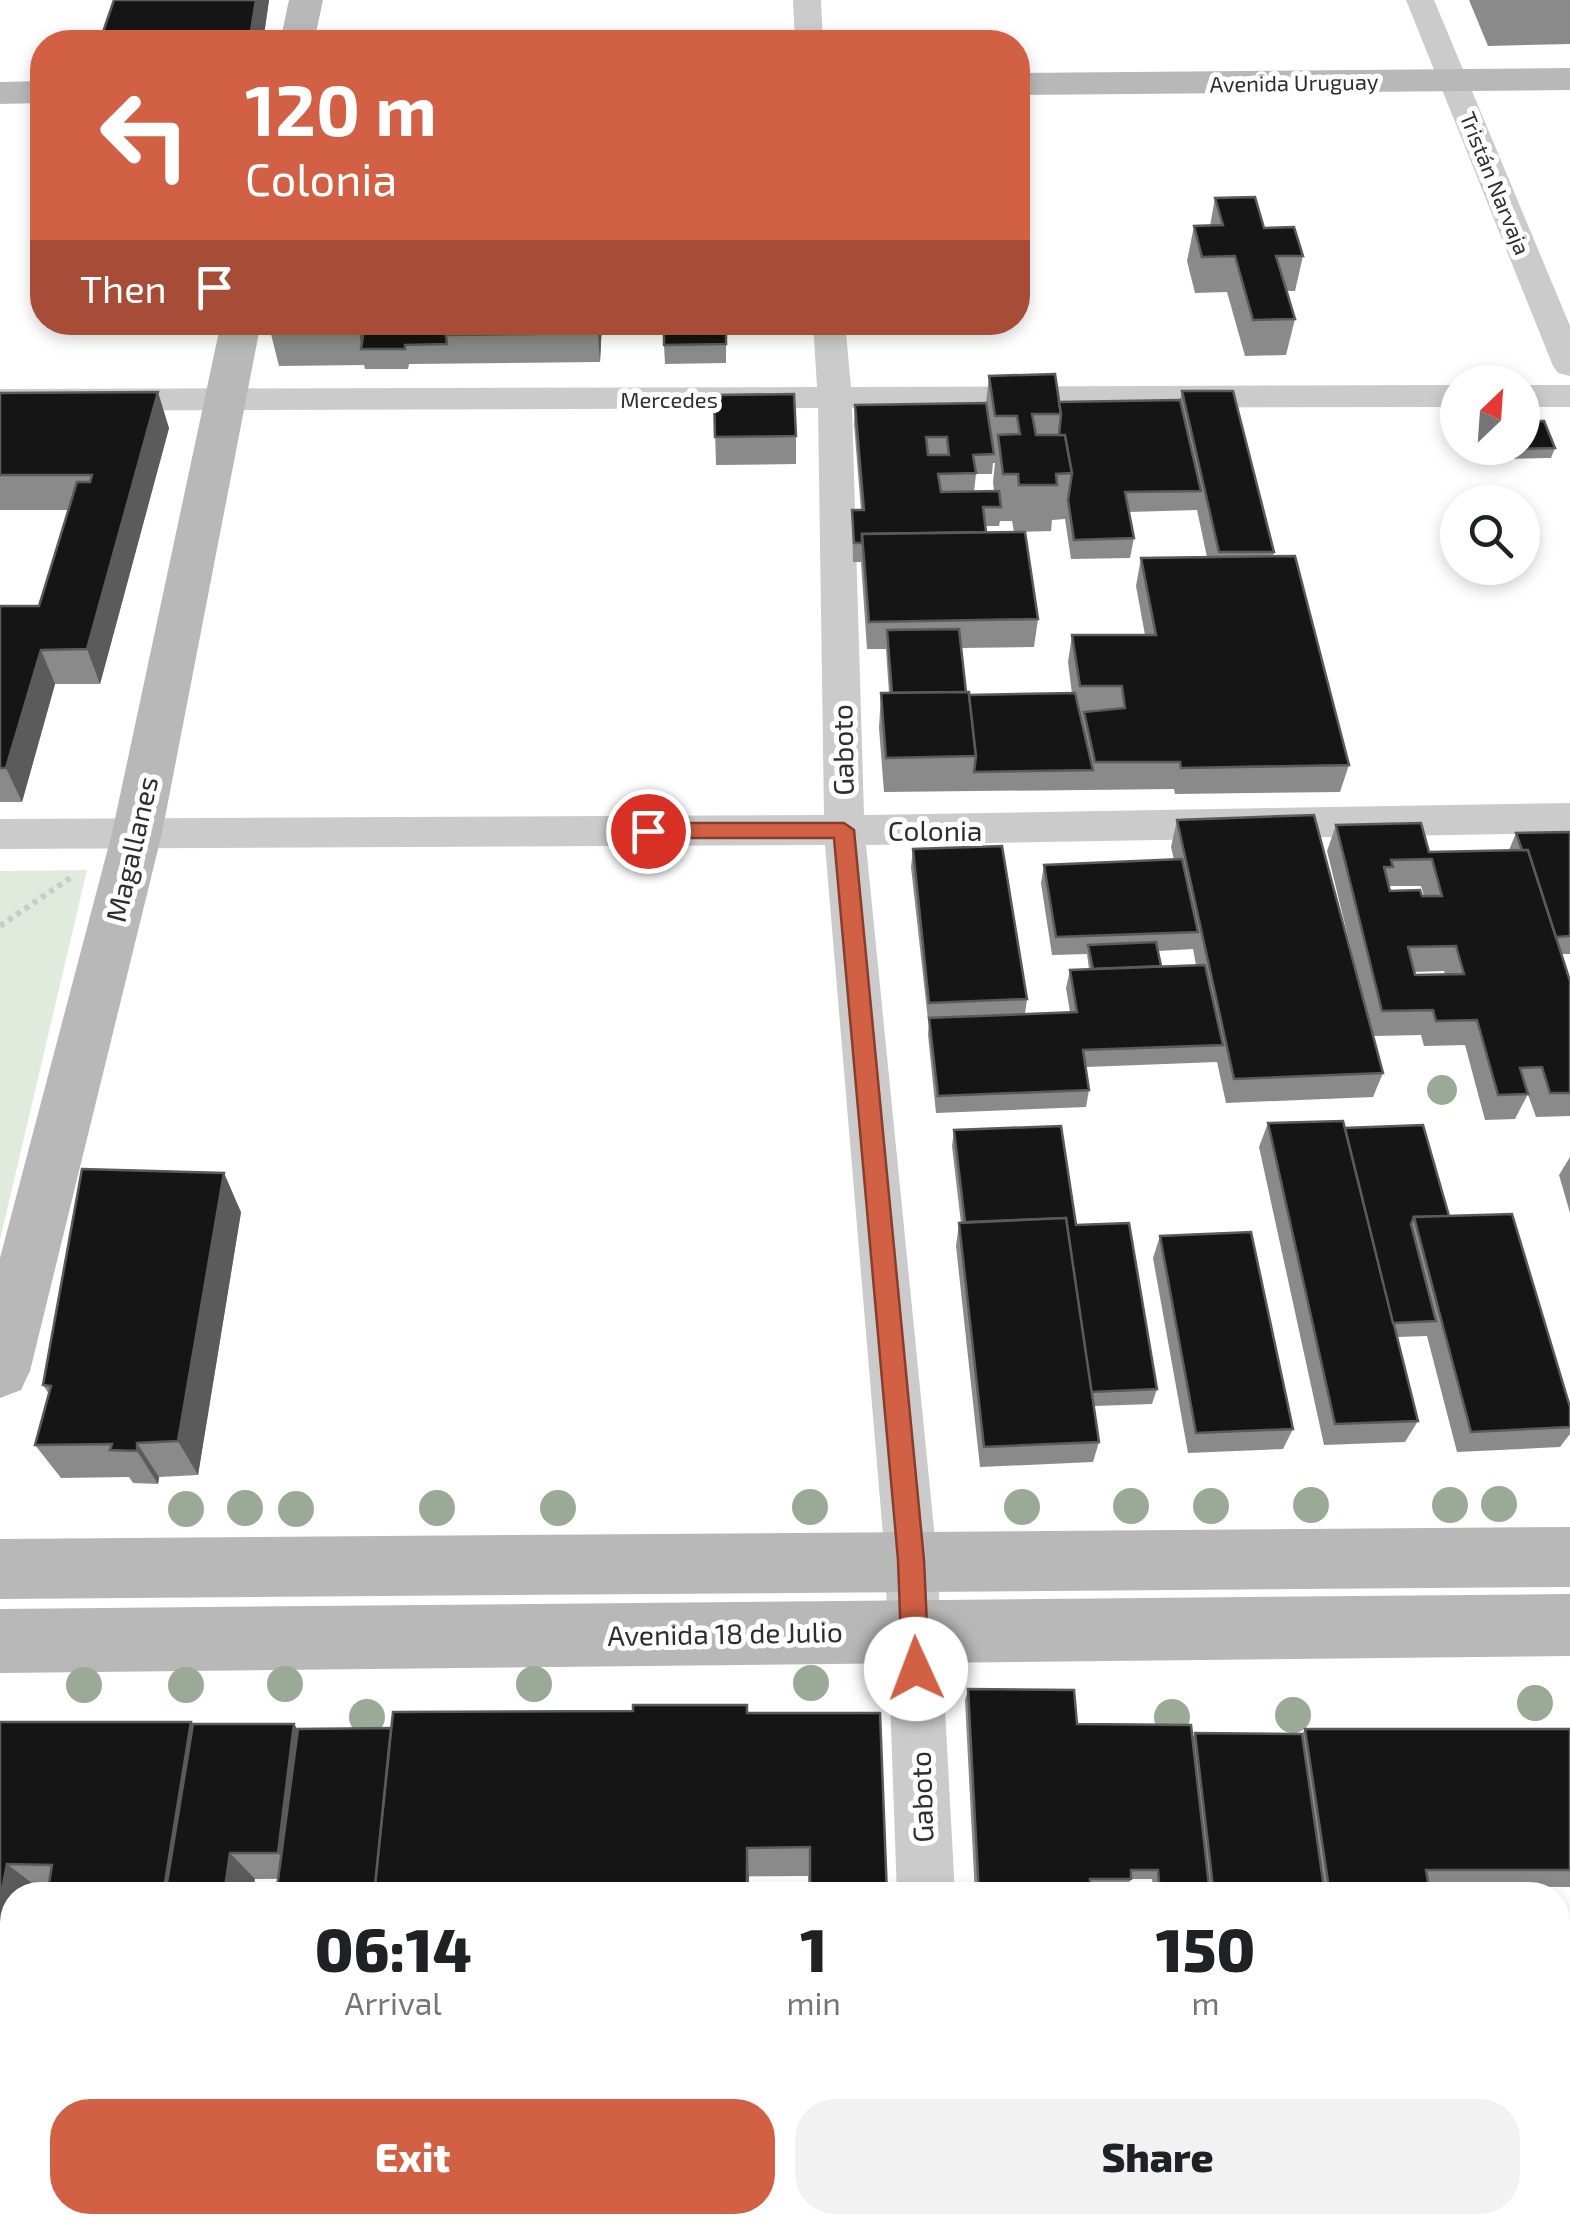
<!DOCTYPE html>
<html lang="en">
<head>
<meta charset="utf-8">
<style>
  :root { --surface:#fff; --page:#f2f2f2; --text:#202124; --muted:#757577; --accent:#d16044 }
  body { margin:0; font-family:"Exo 2",sans-serif; background:var(--page); color:var(--text); height:100vh; display:flex; flex-direction:column; font-size:38px; white-space:nowrap }
  * { box-sizing:border-box; margin:0 }
  p { font-size:32px; color:var(--muted) }
  .icon { flex:none; width:55px; height:55px; fill:none; stroke:currentColor; stroke-width:2; stroke-linecap:round; stroke-linejoin:round }
  .map { position:relative; flex:1; overflow:hidden }
  .panel { position:absolute; left:0px; top:1882px; width:1570px; height:352px; display:flex; flex-direction:column; background:var(--surface); border-radius:40px 40px 0 0; box-shadow:0 5px 15px #0003 }
  .panel>* { flex:none }
  .hud { position:absolute; left:30px; top:30px; width:1000px; height:305px; border-radius:40px; box-shadow:0 5px 15px #0003; background:#d16044; color:#fff; overflow:hidden }
  .needle { width:65px; rotate:25deg }
  .controls { position:absolute; left:1440px; top:365px; display:grid; gap:20px }
  .controls a { display:grid; place-items:center; width:100px; height:100px; border-radius:50%; background:var(--surface); box-shadow:0 5px 15px #0003; font-size:50px }
  .pin { position:absolute; display:grid; place-items:center; width:85px; height:85px; color:#fff; margin:-42px; border:5px solid #fff; border-radius:50%; box-shadow:0 2px 10px #0007 }
  .me { position:absolute; width:110px; margin:-55px; rotate:358deg; stroke-linejoin:round; filter:drop-shadow(0 0 8px #0008) }
  .turn { display:flex; align-items:center; gap:35px; height:210px; padding:0 50px; font-size:45px }
  .turn .icon { width:130px; height:130px; stroke-width:2.5 }
  .turn b { display:block; font-size:70px; line-height:85px }
  .then { display:flex; align-items:center; height:95px; padding:0 50px; background:#0003; gap:20px; font-size:38px }
  .eta { display:flex; justify-content:space-evenly; align-items:center; height:170px; text-align:center }
  .eta b { font-size:60px; font-weight:800; line-height:70px }
  .button { display:flex; gap:20px; margin-top:auto; padding:20px 50px }
  .button a { flex:1; height:115px; border-radius:40px; background:var(--accent); color:#fff; font-size:40px; font-weight:800; line-height:115px; text-align:center }
  .button a+a { background:var(--page); color:var(--text) }
  .map>svg:first-child { display:block }
  .green { fill:#e0eadd }
  .lines { fill:none; stroke-linecap:round; stroke-linejoin:round }
  .path { stroke:#cbcbcb; stroke-width:6; stroke-dasharray:5 5; stroke-linecap:butt }
  .street { fill:#cbcbcb; fill-rule:evenodd }
  .secondary { fill:#b8b8b8; fill-rule:evenodd }
  .tree { fill:#9aaa96 }
  .wall { fill:#8a8a8a; fill-rule:evenodd }
  .shaded-wall { fill:#5b5b5b }
  .building { fill:#151515; stroke:#5b5b5b; stroke-width:2.5; fill-rule:evenodd }
  .route { fill:#d16044; stroke:#883e2c; stroke-width:2.5 }
  .labels { text-anchor:middle; dominant-baseline:central; stroke-width:10; stroke-linejoin:round; paint-order:stroke }
  .far-street-label { font-size:22px; fill:#2e2e2e; stroke:#fff }
  .street-label { font-size:28px; fill:#2e2e2e; stroke:#fff }
</style>
</head>
<body>
<div class="map">
<svg width="1570" height="2234" viewBox="0 0 1570 2234">
  <rect width="100%" height="100%" fill="#fff"/>
  <polygon class="green" points="87,870 0,1240 0,871"/>
  <g class="lines">
    <polyline class="path" points="0,926 73,876"/>
    <g class="street">
      <polygon points="793,0 821,0 823,42 795,42"/>
      <polygon points="1406,0 1434,0 1570,326 1570,376 1558,373 1553,366"/>
      <polygon points="813,322 845,322 851,387 1458,385 1458,407 852,408 864,815 1570,803 1570,833 866,845 937,1559 955,1895 897,1895 885,1559 825,845 0,849 0,819 824,815 818,408 0,411 0,389 817,387"/>
      <rect x="1522" y="385" width="48" height="22"/>
      <rect x="909" y="2222" width="62" height="12"/>
    </g>
    <g class="secondary">
      <polygon points="289,0 323,0 314,42 280,42"/>
      <polygon points="1570,68 1570,90 1018,95 1018,73"/>
      <polygon points="42,81 42,103 0,104 0,82"/>
      <polygon points="221,322 261,322 162,833 30,1371 21,1390 0,1398 0,1258 112,833"/>
      <polygon points="1570,1527 1570,1587 0,1599 0,1539"/>
      <polygon points="1570,1594 1570,1656 0,1673 0,1609"/>
    </g>
  </g>
  <g class="tree">
    <circle cx="1442" cy="1090" r="15"/>
    <circle cx="1499" cy="1504" r="18"/>
    <circle cx="1311" cy="1505" r="18"/>
    <circle cx="1450" cy="1505" r="18"/>
    <circle cx="1131" cy="1506" r="18"/>
    <circle cx="1211" cy="1506" r="18"/>
    <circle cx="810" cy="1507" r="18"/>
    <circle cx="1022" cy="1507" r="18"/>
    <circle cx="245" cy="1508" r="18"/>
    <circle cx="437" cy="1508" r="18"/>
    <circle cx="558" cy="1508" r="18"/>
    <circle cx="186" cy="1509" r="18"/>
    <circle cx="296" cy="1509" r="18"/>
    <circle cx="811" cy="1683" r="18"/>
    <circle cx="285" cy="1684" r="18"/>
    <circle cx="534" cy="1684" r="18"/>
    <circle cx="84" cy="1685" r="18"/>
    <circle cx="186" cy="1685" r="18"/>
    <circle cx="1535" cy="1703" r="18"/>
    <circle cx="1293" cy="1715" r="18"/>
    <circle cx="367" cy="1717" r="18"/>
    <circle cx="1172" cy="1717" r="18"/>
  </g>
  <g class="wall">
    <polygon points="269,0 263,42 106,42 103,32"/>
    <polygon points="1469,0 1570,0 1570,44 1488,46"/>
    <polygon points="1215,198 1264,228 1303,256 1295,291 1286,291 1295,319 1286,355 1245,356 1227,292 1195,293 1187,261 1194,226 1210,226"/>
    <polygon points="268,322 602,322 600,362 409,364 408,369 365,369 364,365 279,366"/>
    <polygon points="726,322 726,363 665,364 664,345"/>
    <path d="M989,376L1059,402L1180,400L1182,391L1274,552L1273,556L1349,765L1340,792L1175,794L1174,789L884,792L879,728L881,693H889L886,649H867L861,562H853L852,510H861L854,424L855,405L986,403ZM993,463H995L993,482L994,491L974,492L976,474H992ZM1197,510L1207,557L1141,558L1136,586L1145,635H1072L1068,662L1072,694L969,695L966,692L961,648L1034,647L1038,619L986,532V526H999L1000,521H1012L1014,532L1051,531L1052,520L1065,519L1071,559L1130,558L1134,538L1129,512Z"/>
    <polygon points="0,393 169,428 100,684 55,684 22,802 0,802 0,606 39,606 68,510 0,510"/>
    <polygon points="714,395 796,436 796,464 716,465"/>
    <polygon points="1500,448 1555,448 1551,458 1504,459"/>
    <path d="M1177,820L1360,986L1327,851L1336,825L1429,852L1509,850L1516,833L1570,832V954H1562L1570,981V1116L1536,1117L1527,1092L1528,1094L1515,1119L1485,1120L1465,1045L1424,1046L1421,1035L1373,1036L1383,1073L1373,1097L1226,1103L1217,1062L1086,1067L1089,1090L1086,1107L936,1113L928,1035L929,1020H928L911,867L913,849L1027,999L1025,1014L1070,1012L1066,988L1070,970L1089,969L1087,954L1052,955L1041,883L1044,865L1174,860L1171,847ZM1389,886H1421L1424,896L1390,891ZM1193,949L1196,965L1161,966L1158,951ZM1444,971L1445,974L1415,975L1414,972Z"/>
    <polygon points="1268,1123 1345,1128 1449,1216 1570,1407 1570,1434 1560,1447 1457,1452 1427,1336 1397,1337 1418,1421 1405,1442 1324,1445 1259,1147"/>
    <polygon points="954,1130 1076,1225 1157,1389 1152,1404 1094,1406 1099,1442 1093,1462 980,1467 956,1246 959,1223 961,1223 952,1146"/>
    <polygon points="1570,1157 1570,1213 1559,1175"/>
    <polygon points="241,1212 198,1475 159,1477 158,1484 133,1483 129,1477 61,1478 35,1445 49,1394 43,1385"/>
    <polygon points="1160,1236 1293,1429 1283,1449 1188,1453 1153,1258"/>
    <polygon points="968,1689 1077,1724 1192,1738 1195,1733 1302,1734 1305,1729 1570,1729 1570,1887 1429,1886 1430,1895 1154,1895 1152,1879 1131,1879 1126,1888 1090,1888 1091,1895 975,1895 965,1700"/>
    <polygon points="748,1713 887,1895 809,1895 808,1876 255,1879 45,1893 45,1895 12,1895 0,2234 0,1722 191,1722 193,1724 298,1729 391,1728"/>
    <polygon points="992,2222 1558,2222 1570,2234 1270,2234 1269,2226 1265,2226 1266,2234 1187,2234 1186,2226 1136,2226 1137,2234 992,2234"/>
  </g>
  <g class="shaded-wall">
    <polygon points="256,0 269,0 263,42 253,42 251,31"/>
    <polygon points="357,322 372,322 362,349"/>
    <polygon points="597,322 602,322 600,362"/>
    <polygon points="158,392 169,428 100,684 87,649"/>
    <polygon points="41,650 55,684 22,802 6,768"/>
    <polygon points="224,1173 241,1212 198,1475 178,1441"/>
    <polygon points="137,1443 159,1477 158,1484 137,1451"/>
    <polygon points="191,1722 219,1755 197,1895 163,1895"/>
    <polygon points="294,1724 315,1755 301,1880 278,1853"/>
    <polygon points="747,1848 749,1877 749,1895 747,1895"/>
    <polygon points="230,1853 255,1879 253,1895 224,1895"/>
    <polygon points="7,1864 45,1893 45,1895 12,1895 12,2022 0,2015 0,1900"/>
  </g>
  <g class="building">
    <polygon points="114,0 256,0 251,31 103,32"/>
    <polygon points="1255,197 1264,228 1294,227 1303,256 1276,256 1295,319 1253,320 1235,256 1202,257 1194,226 1223,225 1215,198"/>
    <polygon points="365,322 447,322 446,335 447,344 405,345 405,349 361,349"/>
    <polygon points="447,322 533,322 534,334 446,335"/>
    <polygon points="664,322 726,322 726,344 664,345"/>
    <polygon points="1055,374 1061,414 1032,414 1036,435 1065,435 1072,473 1056,474 1057,485 1019,485 1018,474 1003,474 998,435 1020,434 1017,416 995,416 989,376"/>
    <polygon points="1182,391 1233,391 1274,552 1219,552"/>
    <polygon points="158,392 87,649 41,650 6,768 0,768 0,606 39,606 77,482 90,482 92,475 0,475 0,393"/>
    <polygon points="794,394 796,436 715,437 714,395"/>
    <polygon points="1180,400 1201,491 1125,492 1134,538 1074,540 1068,500 1072,473 1065,435 1059,435 1061,414 1059,402"/>
    <path d="M986,403L994,454L973,455L976,473L938,474L941,492L999,491L1001,507H983L986,532L862,534V543H854L852,510H864L855,405ZM926,437H947L949,455H928Z"/>
    <polygon points="1522,421 1544,421 1555,448 1508,449 1507,448 1522,448"/>
    <polygon points="1025,532 1038,619 869,622 862,534"/>
    <polygon points="1295,556 1349,765 1181,768 1180,762 1095,762 1084,712 1125,708 1122,686 1080,686 1072,635 1156,635 1141,558"/>
    <polygon points="959,629 966,692 892,693 887,630"/>
    <polygon points="969,692 976,756 886,758 881,693"/>
    <polygon points="1075,693 1093,770 974,772 976,756 969,695"/>
    <polygon points="1314,815 1383,1073 1234,1079 1177,820"/>
    <path d="M1421,823L1429,852L1528,850L1570,981V1093H1550L1542,1067L1520,1068L1528,1094L1498,1095L1477,1020L1436,1021L1433,1010L1382,1011L1336,825ZM1432,859L1442,896H1422L1420,890L1390,891L1384,867H1393L1391,860ZM1456,946L1464,974L1415,975L1408,947Z"/>
    <polygon points="1570,832 1570,936 1556,937 1528,850 1522,850 1516,833"/>
    <polygon points="1002,846 1027,999 929,1003 913,849"/>
    <polygon points="1182,859 1198,932 1056,937 1044,865"/>
    <polygon points="1156,942 1161,966 1093,969 1088,945"/>
    <polygon points="1205,965 1223,1045 1083,1050 1089,1090 938,1096 929,1018 1077,1012 1070,970"/>
    <polygon points="1343,1121 1418,1421 1335,1424 1268,1123"/>
    <polygon points="1423,1125 1449,1216 1414,1217 1411,1224 1436,1321 1393,1323 1345,1128"/>
    <polygon points="1061,1126 1076,1225 1129,1223 1157,1389 1091,1392 1066,1218 965,1222 954,1130"/>
    <polygon points="82,1169 224,1173 178,1441 137,1443 137,1451 110,1450 112,1444 35,1445 51,1386 43,1385"/>
    <polygon points="1512,1214 1570,1407 1570,1427 1471,1432 1414,1217"/>
    <polygon points="1066,1218 1099,1442 984,1447 959,1223"/>
    <polygon points="1251,1232 1293,1429 1196,1433 1160,1236"/>
    <polygon points="968,1689 1074,1690 1077,1724 1191,1725 1210,1895 1160,1895 1158,1870 1131,1870 1131,1879 1090,1879 1091,1895 979,1895"/>
    <polygon points="633,1705 747,1705 747,1713 880,1713 887,1895 810,1895 810,1847 747,1848 747,1895 374,1895 393,1712 633,1711"/>
    <polygon points="0,1722 191,1722 163,1895 47,1895 52,1865 7,1864 0,1900"/>
    <polygon points="193,1724 294,1724 278,1853 230,1853 224,1895 165,1895"/>
    <polygon points="391,1728 374,1895 276,1895 298,1729"/>
    <polygon points="1305,1729 1570,1729 1570,1870 1426,1870 1430,1895 1330,1895"/>
    <polygon points="1195,1733 1302,1734 1325,1895 1214,1895"/>
    <polygon points="0,2013 12,2013 12,2222 619,2222 618,2234 0,2234"/>
    <polygon points="1558,2111 1570,2111 1570,2234 1287,2234 1285,2222 1558,2222"/>
    <rect x="622" y="2222" width="259" height="12"/>
    <polygon points="1003,2222 1136,2222 1137,2234 1004,2234"/>
    <polygon points="1208,2222 1265,2222 1266,2234 1209,2234"/>
  </g>
  <polygon class="route" points="648,823 844,823 854,830 924,1560 929,1669 925,1678 916,1682 906,1678 902,1669 898,1560 834,838 648,838 637,831"/>
  <g class="labels">
    <g class="far-street-label">
      <text transform="translate(1294 82) rotate(-1)">Avenida Uruguay</text>
      <text transform="translate(1496 183) rotate(68)">Tristán Narvaja</text>
      <text x="669" y="399">Mercedes</text>
    </g>
    <g class="street-label">
      <text transform="translate(842 750) rotate(-91)">Gaboto</text>
      <text x="935" y="830">Colonia</text>
      <text transform="translate(131 849) rotate(-77)">Magallanes</text>
      <text transform="translate(725 1633) rotate(-1)">Avenida 18 de Julio</text>
      <text transform="translate(921 1797) rotate(-92)">Gaboto</text>
    </g>
  </g>
</svg>
<div class="controls">
<a><svg class="needle" viewBox="-14 -14 28 28"><path d="M0-13l5 13h-10z" fill="#e53935"/><path d="M0 13l5-13h-10z" fill="#757577"/></svg></a>
<a><svg class="icon" aria-label="search" viewBox="0 0 24 24"><circle cx="10" cy="10" r="6"/><path d="M15 15l6 6"/></svg></a>
</div>
<div class="pin" style="left:648px;top:831px;background:#d93025"><svg class="icon" aria-label="arrive" viewBox="0 0 24 24"><path d="M6 21V4h12l-3 4 3 4H6"/></svg></div>
<svg class="me" style="left:916px;top:1669px" viewBox="-20 -20 40 40"><circle r="19" fill="#fff"/><path d="M0-13L10 11 0 6-10 11z" fill="#d16044"/></svg>
<div class="hud">
<div class="turn"><svg class="icon" aria-label="left" viewBox="0 0 24 24"><path d="M17 20v-9H6M10 6l-5 5 5 5"/></svg><div><b>120 m</b>Colonia</div></div>
<div class="then">Then<svg class="icon" aria-label="arrive" viewBox="0 0 24 24"><path d="M6 21V4h12l-3 4 3 4H6"/></svg></div>
</div>
<section class="panel">
<div class="eta">
<div><b>06:14</b><p>Arrival</p></div>
<div><b>1</b><p>min</p></div>
<div><b>150</b><p>m</p></div>
</div>
<div class="button"><a>Exit</a><a>Share</a></div>
</section>
</div>
</body>
</html>
